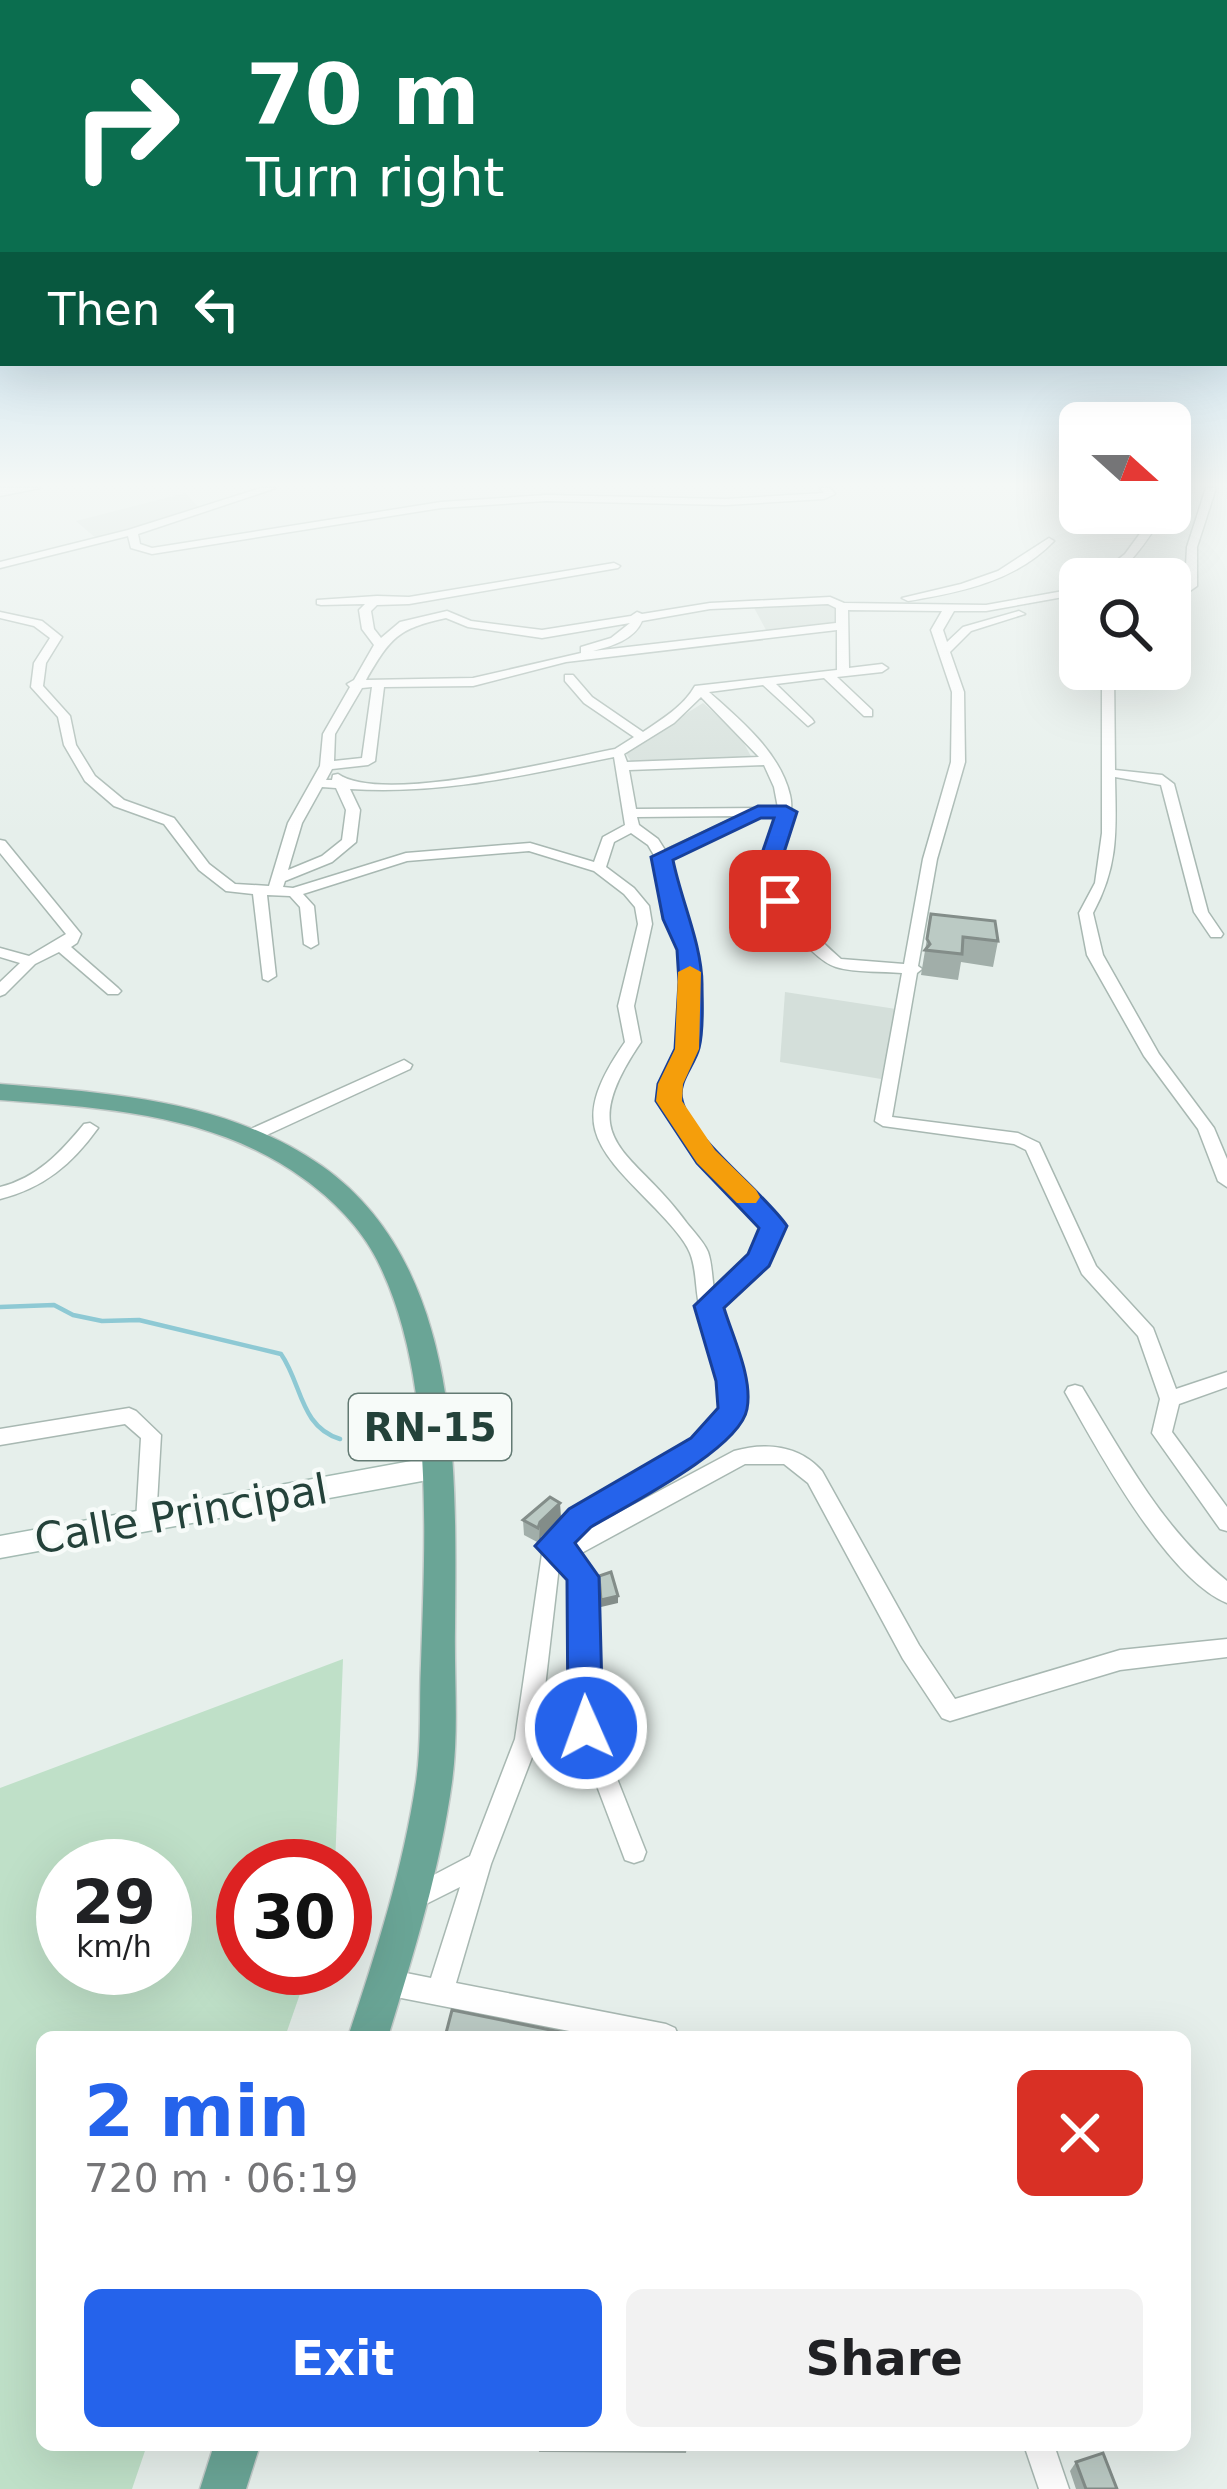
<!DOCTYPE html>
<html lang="en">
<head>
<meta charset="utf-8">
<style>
  :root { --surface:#fff; --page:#f2f2f2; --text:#202124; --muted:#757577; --accent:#2563eb }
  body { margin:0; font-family:"DejaVu Sans",sans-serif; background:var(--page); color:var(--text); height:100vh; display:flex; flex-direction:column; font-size:45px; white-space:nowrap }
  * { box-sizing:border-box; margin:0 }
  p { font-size:39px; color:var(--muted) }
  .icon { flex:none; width:66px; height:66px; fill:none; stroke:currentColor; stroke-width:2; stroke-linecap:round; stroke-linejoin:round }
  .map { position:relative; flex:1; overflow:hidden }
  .sheet { position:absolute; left:36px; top:2031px; width:1155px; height:420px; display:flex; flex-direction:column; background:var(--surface); border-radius:18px; box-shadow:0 12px 48px #0002 }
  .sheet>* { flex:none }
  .guide { position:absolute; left:0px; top:0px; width:1227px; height:366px; box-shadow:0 12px 48px #0002; background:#0b6e4f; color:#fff; overflow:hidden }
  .needle { width:78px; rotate:111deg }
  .controls { position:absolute; left:1059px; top:402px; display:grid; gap:24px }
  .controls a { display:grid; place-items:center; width:132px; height:132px; border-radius:18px; background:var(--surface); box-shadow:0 12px 48px #0002; font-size:60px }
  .speed { position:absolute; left:36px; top:1839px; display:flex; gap:24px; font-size:60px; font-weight:700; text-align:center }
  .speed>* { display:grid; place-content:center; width:156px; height:156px; border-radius:50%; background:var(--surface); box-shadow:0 12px 48px #0002; line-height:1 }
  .speed small { font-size:30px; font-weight:400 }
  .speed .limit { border:18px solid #d22; background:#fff; color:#111 }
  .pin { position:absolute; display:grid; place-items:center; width:102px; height:102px; color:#fff; margin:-51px; border-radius:24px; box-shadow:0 6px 18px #0006 }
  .me { position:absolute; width:132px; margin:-66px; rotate:358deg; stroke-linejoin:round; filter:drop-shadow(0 0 9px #0008) }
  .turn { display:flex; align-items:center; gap:42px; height:252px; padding:0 48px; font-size:54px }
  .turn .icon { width:156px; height:156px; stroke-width:2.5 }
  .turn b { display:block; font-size:84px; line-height:102px }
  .then { display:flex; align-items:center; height:114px; padding:0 48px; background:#0003; gap:24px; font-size:45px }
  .round { display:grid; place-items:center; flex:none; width:126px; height:126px; border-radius:18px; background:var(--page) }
  .summary { display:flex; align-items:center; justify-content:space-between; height:204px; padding:0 48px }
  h1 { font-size:72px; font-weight:800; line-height:90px; color:var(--accent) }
  .cta { display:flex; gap:24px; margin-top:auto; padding:24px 48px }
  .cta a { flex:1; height:138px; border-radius:18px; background:var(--accent); color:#fff; font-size:48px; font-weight:800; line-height:138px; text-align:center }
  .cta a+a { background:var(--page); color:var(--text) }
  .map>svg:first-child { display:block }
  .built { fill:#d4dfda }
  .green { fill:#bfe0c8; fill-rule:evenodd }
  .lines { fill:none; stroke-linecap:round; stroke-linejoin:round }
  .stream { stroke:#8ec9d4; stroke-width:4.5 }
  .street-casing { stroke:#a8b8b2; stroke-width:3 }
  .secondary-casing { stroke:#a4bbb3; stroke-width:3 }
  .primary-casing { stroke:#c2cac8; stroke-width:3 }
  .street { fill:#fff; fill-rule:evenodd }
  .secondary { fill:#fff; fill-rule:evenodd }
  .primary { fill:#6aa596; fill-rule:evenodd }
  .wall { fill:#a1aea9 }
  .shaded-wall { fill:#838d89 }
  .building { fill:#bbcac4; stroke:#838d89; stroke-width:3 }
  .route { fill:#2563eb; stroke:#184099; stroke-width:3 }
  .slow { fill:#f59e0b }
  .labels { text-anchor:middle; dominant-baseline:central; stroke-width:9; stroke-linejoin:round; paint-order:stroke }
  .shield { fill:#f7fbf9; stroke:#637a73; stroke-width:3 }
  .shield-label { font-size:39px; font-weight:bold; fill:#24423a }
  .street-label { font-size:42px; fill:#24423a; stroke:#f7fbf9 }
</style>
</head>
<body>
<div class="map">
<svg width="1227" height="2489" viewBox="0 0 1227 2489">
  <rect width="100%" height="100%" fill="#e6efeb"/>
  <g class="built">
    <polygon points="185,493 201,509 127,532 97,539 76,521"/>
    <polygon points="835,601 838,624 766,630 752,604"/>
    <polygon points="703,703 740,736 753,760 633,764 625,752"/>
    <polygon points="785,992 896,1009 881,1079 780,1062"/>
  </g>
  <path class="green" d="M343,1659L335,1866H243V1968H309L285,2037H42V2445H147L132,2489H0V1788ZM63,1866H165V1968H63Z"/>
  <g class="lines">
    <path class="stream" d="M0,1307L54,1305L73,1315L102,1321L139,1320L281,1354C302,1384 300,1427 340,1439"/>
    <defs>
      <g id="street">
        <polygon points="261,488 276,488 138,534 140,544 152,548 441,502 546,495 726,499 824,493 820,488 830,488 835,494 824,499 726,505 546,501 441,508 152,554 131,548 128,536 0,568 0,562 128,530"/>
        <polygon points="1174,488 1184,488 1170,502 1170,492"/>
        <polygon points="1206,488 1216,488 1197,547 1197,586 1170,605 1170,597 1185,585 1187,547"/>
        <path d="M1155,513H1165C1148,537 1127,579 1093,579L1125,554Z"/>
        <path d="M1049,538L1054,541C1016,581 961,592 908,601L902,598L961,584L998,571Z"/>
        <path d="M614,563L620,566L618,568L409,604L377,605L371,611L374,629L381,638L400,622L447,611L471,621L542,630L631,616L637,612L642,614L710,603L830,597L844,603L986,605L1080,588V594L986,611H954L943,630L947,642L963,627L1019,611L1025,614L971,631L950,652L964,692L965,762L937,859L918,966L922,969L917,973L892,1117L1018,1133L1039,1143L1096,1266L1153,1328L1176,1389L1227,1372V1387L1179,1404L1172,1432L1227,1507V1531L1220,1529L1152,1433L1160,1399L1138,1336L1082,1274L1026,1150L1014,1144L883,1126L875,1121L902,973C882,971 855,973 836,967C807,958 761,892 763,861C764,846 772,831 777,816H757L669,859L681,919L695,949V1049L679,1085L677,1101L712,1153L783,1226L765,1263L718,1308C728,1341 749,1382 740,1416L709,1451L587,1524L575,1536L734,1451C766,1442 799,1445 822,1471L919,1645L955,1699L1120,1650L1227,1639V1657L1120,1670L950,1721L942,1718L903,1659L808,1483L784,1464H745L576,1556L594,1577L597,1728L646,1852L643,1860L634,1863L625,1860L622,1852L575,1728L572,1580L559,1566L539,1739L491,1864L456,1983L666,2024L675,2028L679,2037H600L386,1995L377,1991L373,1982L377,1973L386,1969L431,1978L460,1887L412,1911L403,1907L400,1899L403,1891L470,1856L515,1739L544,1540L573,1512L695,1441L723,1409C721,1374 708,1343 700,1309C695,1291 697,1270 690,1253C684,1238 667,1221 656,1209C594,1146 568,1124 625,1042L618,1006L638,924L635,907L624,894L594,871L529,851L407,861L303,894L314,906L318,944L311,948L304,944L300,907L290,896L267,895L276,976L268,981L263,979L253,894L226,891L199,870L164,824L114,806L85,781L64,745L58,717L31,687L34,663L50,638L34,626L0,618V612L42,621L62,637L46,663L43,686L70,716L76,745L95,776L124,800L174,818L209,864L235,884L269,886L288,823L320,766L323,734L350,687L347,684L354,680L374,645L362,629L359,610L365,604L321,605L317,604V600L377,596L409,597ZM828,604L836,608V623L593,651C612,646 634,640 642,621L710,609ZM848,610L942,611L931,630L952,692L951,762L923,859L904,964L841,959C810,931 768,895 779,849C784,828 795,816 790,795C780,752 740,720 709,692L763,685L808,726L814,722L812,719L776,684L824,678L864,716H872V710L837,677L882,672L888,668L882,664L849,668ZM446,618L468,627L542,638L630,623L611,638L581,647V653L473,678L366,680C391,637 397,629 446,618ZM837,630V670L695,686C683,707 662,719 643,732L592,697L573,675H565V681L584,703L634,737L615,749C558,760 382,805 338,774L333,775L332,780H326L332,769L368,765L375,761L384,687L473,686L566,662ZM372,687L362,758L334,761L335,734L362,688ZM701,697L759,757L627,762L624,754L674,723ZM614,757L625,825L603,837L594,862L530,843L406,853L293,888L283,887L285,881L332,862L356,842L360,810L350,789C442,795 524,775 614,757ZM764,765L774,787L778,808L636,809L629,770ZM322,787L336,788L346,810L342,840L322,856L288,870L302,823ZM738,816L665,850L658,839L639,825L637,817ZM631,833L648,845L655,857L667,919L681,949L679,1049L663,1085L661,1101L700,1161L765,1227L752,1255L714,1289C712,1278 712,1263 708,1252C704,1242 693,1231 686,1222C632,1147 571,1145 641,1042L634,1006L652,924L649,906L634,888L606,867L614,842Z"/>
        <path d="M1102,669H1114L1115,770L1162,775L1174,784L1208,912L1223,934L1221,937H1211L1194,912L1161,785L1115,777C1116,830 1119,865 1093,913L1103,955L1159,1054L1214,1128L1227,1159V1187L1218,1181L1198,1129L1144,1056L1087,955L1079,913L1095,883L1102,833Z"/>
        <polygon points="0,840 5,841 81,934 77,943 71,947 118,988 121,991 118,994 108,994 59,952 35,964 5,994 0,996 0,982 20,963 0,957 0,948 29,956 66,934 0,853"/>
        <polygon points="404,1060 412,1065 410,1069 256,1140 244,1140 242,1136 244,1132"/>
        <path d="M90,1123L98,1128C72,1164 44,1188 0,1199V1187C37,1178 60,1153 84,1124Z"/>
        <path d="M1075,1385L1082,1387C1124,1456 1163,1530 1227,1581V1603C1167,1579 1097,1449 1065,1392L1068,1387Z"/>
        <polygon points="129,1408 136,1411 161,1435 156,1521 153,1527 146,1529 139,1527 136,1521 141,1438 125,1424 0,1445 0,1429"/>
        <polygon points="1024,2445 1054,2445 1069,2489 1039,2489"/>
      </g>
      <g id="secondary">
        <polygon points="0,488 40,488 0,496"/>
        <polygon points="433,1457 443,1461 447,1468 443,1475 433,1479 0,1558 0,1536"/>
      </g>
      <g id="primary">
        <path d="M0,1084C111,1093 227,1100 322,1166C464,1266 456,1472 455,1627C454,1678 459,1731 452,1782C440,1869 414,1953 388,2037H348C376,1953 403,1869 416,1782C422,1743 419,1703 421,1664C425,1539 435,1374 377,1260C361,1228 332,1199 304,1179C215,1114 106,1108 0,1100Z"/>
        <polygon points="214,2445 260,2445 246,2489 200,2489"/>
      </g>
    </defs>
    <use href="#street" class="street-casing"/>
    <use href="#secondary" class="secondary-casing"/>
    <use href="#primary" class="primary-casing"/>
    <use href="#street" class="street"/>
    <use href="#secondary" class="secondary"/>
    <use href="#primary" class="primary"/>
  </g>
  <g class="wall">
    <polygon points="931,914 998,941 993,967 961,962 958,980 921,975"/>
    <polygon points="561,1517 541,1537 539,1543 524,1535 523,1520"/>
    <polygon points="538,2445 687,2445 686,2453 539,2452"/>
    <polygon points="1076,2462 1117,2489 1076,2489 1070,2471"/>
  </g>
  <g class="shaded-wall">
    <polygon points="560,1503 561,1517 541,1537 539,1543 540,1522"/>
    <polygon points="618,1596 618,1603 601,1607 601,1600"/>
  </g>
  <g class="building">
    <polygon points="931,914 995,921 998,941 963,937 962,954 925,950 930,944 927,939"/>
    <polygon points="550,1497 560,1503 540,1522 538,1528 523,1520"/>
    <polygon points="611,1572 618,1596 601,1600 599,1576"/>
    <polygon points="452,2010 585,2037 445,2037"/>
    <polygon points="1103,2453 1117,2489 1086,2489 1076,2462"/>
  </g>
  <linearGradient id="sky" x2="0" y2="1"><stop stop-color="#84bce0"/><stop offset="0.58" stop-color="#f4f8f6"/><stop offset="1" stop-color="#f4f8f6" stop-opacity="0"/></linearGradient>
  <rect width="1227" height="836" fill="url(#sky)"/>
  <path class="route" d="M758,806H786L797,812L779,868L791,901L788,905H773L757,868L774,818H761L673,860C681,900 702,945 702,984C702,1004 704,1029 699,1048C695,1065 677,1082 682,1100C691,1139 764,1192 787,1226L769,1266L724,1308C733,1338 753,1378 747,1409C740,1449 626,1506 591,1527L575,1543L599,1577L603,1728L598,1739L586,1743L574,1739L568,1728L567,1580L535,1546L569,1509L691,1438L718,1408L716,1381L694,1306L748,1254L759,1228L697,1163L656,1101L658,1084L675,1049L679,982L677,950L663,919L651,857Z"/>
  <polygon class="slow" points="690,966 701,972 699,1049 683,1084 682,1101 715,1150 756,1190 760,1197 756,1203 737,1203 697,1163 656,1101 658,1084 675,1049 678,972"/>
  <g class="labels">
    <rect class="shield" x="349" y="1394" width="162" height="66" rx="9"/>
    <g class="shield-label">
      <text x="430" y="1427">RN-15</text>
    </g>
    <g class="street-label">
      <text transform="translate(181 1514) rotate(-10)">Calle Principal</text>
    </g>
  </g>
</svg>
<div class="controls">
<a><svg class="needle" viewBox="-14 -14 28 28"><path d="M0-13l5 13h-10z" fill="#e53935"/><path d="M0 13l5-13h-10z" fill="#757577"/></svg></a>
<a><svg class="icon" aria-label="search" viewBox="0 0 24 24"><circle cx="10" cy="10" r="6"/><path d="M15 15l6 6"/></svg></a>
</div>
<div class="speed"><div>29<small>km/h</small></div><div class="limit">30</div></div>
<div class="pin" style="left:780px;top:901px;background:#d93025"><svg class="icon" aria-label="arrive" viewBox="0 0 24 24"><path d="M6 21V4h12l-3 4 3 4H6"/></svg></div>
<svg class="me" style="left:586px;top:1728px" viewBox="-20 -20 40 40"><circle r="17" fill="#2563eb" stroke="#fff" stroke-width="3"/><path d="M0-11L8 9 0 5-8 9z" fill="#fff"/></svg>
<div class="guide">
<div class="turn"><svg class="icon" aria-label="right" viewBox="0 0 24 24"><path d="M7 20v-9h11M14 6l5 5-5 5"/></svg><div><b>70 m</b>Turn right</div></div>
<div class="then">Then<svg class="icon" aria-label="left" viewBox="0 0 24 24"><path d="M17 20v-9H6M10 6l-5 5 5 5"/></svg></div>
</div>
<section class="sheet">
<div class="summary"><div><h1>2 min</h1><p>720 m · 06:19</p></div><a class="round" style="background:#d93025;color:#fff"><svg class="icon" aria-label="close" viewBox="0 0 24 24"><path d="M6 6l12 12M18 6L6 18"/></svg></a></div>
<div class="cta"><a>Exit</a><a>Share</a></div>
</section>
</div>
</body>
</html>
